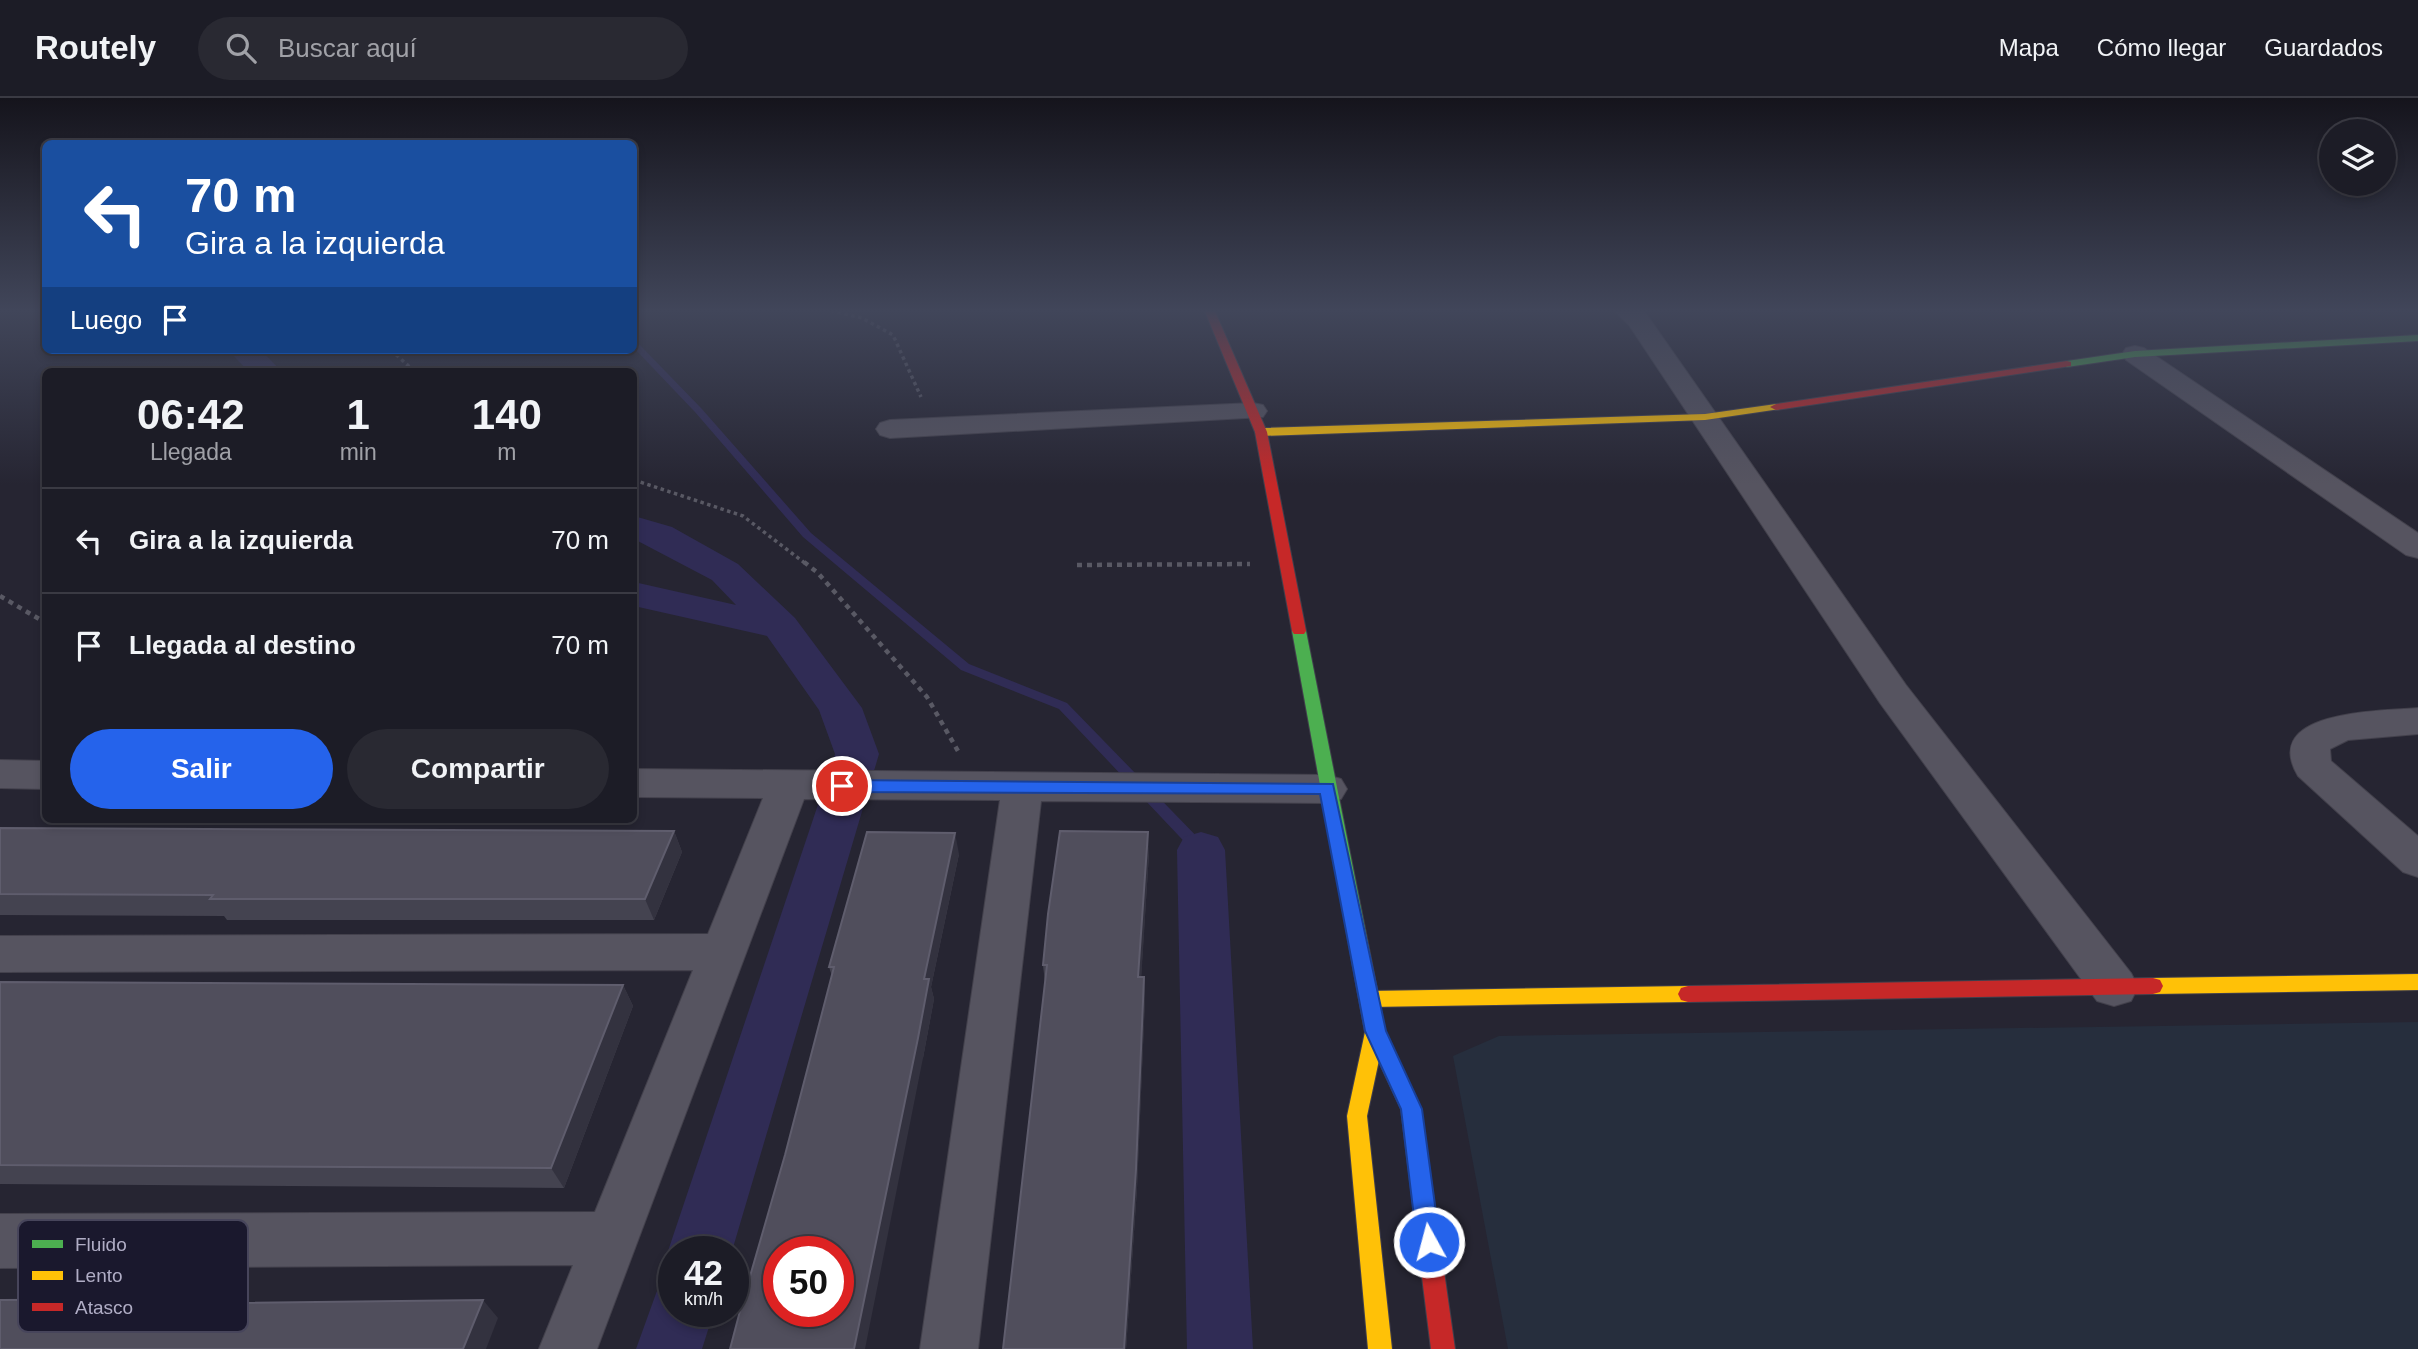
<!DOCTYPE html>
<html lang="es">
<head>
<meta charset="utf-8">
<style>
  :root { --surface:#1c1c26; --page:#292932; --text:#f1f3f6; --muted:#a0a1a7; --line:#3a3a43; --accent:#2563eb }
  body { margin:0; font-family:Arial,sans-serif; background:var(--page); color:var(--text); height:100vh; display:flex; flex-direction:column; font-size:26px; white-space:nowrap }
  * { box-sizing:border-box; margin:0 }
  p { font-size:23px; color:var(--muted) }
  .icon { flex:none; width:38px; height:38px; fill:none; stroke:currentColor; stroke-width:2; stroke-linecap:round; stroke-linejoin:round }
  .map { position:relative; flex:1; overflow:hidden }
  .sheet { position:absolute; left:42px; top:270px; width:595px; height:455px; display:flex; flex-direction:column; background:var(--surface); border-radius:10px; box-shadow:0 4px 10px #0003,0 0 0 2px var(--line) }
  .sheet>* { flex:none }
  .banner { position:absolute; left:42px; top:42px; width:595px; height:214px; border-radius:10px; box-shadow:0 4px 10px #0003,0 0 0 2px var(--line); background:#1a4fa0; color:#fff; overflow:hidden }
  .controls { position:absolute; left:2319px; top:21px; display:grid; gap:14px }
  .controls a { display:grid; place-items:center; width:77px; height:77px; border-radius:50%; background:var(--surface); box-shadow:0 4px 10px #0003,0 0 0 2px var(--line); font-size:35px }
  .speed { position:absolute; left:658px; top:1138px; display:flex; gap:14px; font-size:35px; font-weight:700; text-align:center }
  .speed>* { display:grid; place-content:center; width:91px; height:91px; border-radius:50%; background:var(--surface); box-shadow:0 4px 10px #0003,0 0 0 2px var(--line); line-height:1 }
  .speed small { font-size:18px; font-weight:400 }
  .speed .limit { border:10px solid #d22; background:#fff; color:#111 }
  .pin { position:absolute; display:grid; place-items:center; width:60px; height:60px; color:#fff; margin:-30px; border:4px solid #fff; border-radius:50%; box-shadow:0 2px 7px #0007 }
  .me { position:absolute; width:77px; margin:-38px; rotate:353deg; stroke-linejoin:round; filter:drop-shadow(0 0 5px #0008) }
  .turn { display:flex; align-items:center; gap:24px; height:147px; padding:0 28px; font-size:32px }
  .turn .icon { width:91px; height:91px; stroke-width:2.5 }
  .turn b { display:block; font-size:49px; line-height:60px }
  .then { display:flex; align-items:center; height:66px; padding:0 28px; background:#0003; gap:14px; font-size:26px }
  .eta { display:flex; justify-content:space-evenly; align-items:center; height:119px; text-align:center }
  .eta b { font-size:42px; font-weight:700; line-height:49px }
  .primary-button { display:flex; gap:14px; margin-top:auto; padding:14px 28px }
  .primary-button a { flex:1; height:80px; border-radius:42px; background:var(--accent); color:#fff; font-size:28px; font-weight:700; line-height:80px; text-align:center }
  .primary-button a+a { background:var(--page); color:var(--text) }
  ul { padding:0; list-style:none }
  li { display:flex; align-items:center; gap:21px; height:105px; padding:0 28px; border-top:2px solid var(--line) }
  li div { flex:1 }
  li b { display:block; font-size:26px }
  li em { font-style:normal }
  header { display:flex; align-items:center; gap:42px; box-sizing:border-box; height:98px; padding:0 35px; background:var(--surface); border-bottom:2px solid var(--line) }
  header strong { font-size:33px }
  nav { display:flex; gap:38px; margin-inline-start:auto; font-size:24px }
  .search { width:490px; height:63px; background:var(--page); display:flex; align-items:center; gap:18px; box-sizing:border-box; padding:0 24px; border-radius:38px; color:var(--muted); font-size:26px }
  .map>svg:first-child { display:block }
  .green { fill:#262e3d }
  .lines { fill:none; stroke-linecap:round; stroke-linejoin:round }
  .stream { fill:#302c55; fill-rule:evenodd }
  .canal { fill:#302c55; fill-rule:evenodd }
  .street-casing { stroke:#43414c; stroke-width:2 }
  .fast-casing { stroke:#413f4c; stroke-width:2 }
  .slow-casing { stroke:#413f4c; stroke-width:2 }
  .jam-casing { stroke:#413f4c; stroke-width:2 }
  .path-far1 { stroke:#595964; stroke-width:3.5; stroke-dasharray:3.5 3.5; stroke-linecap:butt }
  .path { stroke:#595964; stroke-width:4.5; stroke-dasharray:5 5; stroke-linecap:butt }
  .street { fill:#565460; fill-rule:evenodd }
  .fast { fill:#4caf50; fill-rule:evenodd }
  .slow { fill:#ffc107; fill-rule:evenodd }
  .jam { fill:#c62828; fill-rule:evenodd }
  .wall { fill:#444350 }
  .shaded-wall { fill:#33323f }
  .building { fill:#504e5c; stroke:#5f5d6d; stroke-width:2; fill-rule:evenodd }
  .route { fill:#2563eb; stroke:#184099; stroke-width:2 }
  .key { fill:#1a182d; stroke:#47455b; stroke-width:2 }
  .key-label { font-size:19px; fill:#b0adc5 }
</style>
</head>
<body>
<header>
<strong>Routely</strong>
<div class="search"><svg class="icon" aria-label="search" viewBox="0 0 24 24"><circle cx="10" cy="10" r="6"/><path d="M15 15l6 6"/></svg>Buscar aquí</div>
<nav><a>Mapa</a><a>Cómo llegar</a><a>Guardados</a></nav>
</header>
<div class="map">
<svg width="2418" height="1251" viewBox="0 0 2418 1251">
  <rect width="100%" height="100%" fill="#262532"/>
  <polygon class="green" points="2418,924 2418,1251 1508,1251 1453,958 1499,938"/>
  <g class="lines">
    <polygon class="stream" points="634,244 637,244 701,310 811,435 969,566 1067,605 1206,748 1208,752 1206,756 1196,756 1059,611 961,572 803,439 695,314 634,250"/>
    <g class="canal">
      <polygon points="228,252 261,252 281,273 248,273"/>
      <polygon points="634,418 672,429 738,466 795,520 862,610 879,656 732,1153 674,1153 674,1166 668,1153 835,656 819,612 767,538 634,508 634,484 736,507 712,482 634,441"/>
      <polygon points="1201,734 1218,739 1225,752 1253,1251 1187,1251 1177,752 1184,739"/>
      <polygon points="674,1183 674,1213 714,1213 702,1251 636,1251 658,1190"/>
    </g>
    <defs>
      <g id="street">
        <polygon points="1612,211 1640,211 1647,217 1906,587 2131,875 2138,889 2131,903 2114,908 2097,903 1880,605 1629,227"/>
        <polygon points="2135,248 2144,250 2418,435 2418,460 2406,457 2126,262 2122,256 2126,250"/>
        <polygon points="1253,305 1263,307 1267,313 1263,319 890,340 880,337 876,331 880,325 890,322"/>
        <path d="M2418,610V636L2348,642L2330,651L2331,663L2418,738V779L2403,774L2298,678C2259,612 2381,613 2418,610Z"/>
        <polygon points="0,662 46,663 46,691 0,690"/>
        <polygon points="634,671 1327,677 1341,681 1347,691 1341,701 1327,705 1041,703 978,1251 920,1251 1000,702 804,701 597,1251 539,1251 573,1167 0,1170 0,1116 595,1114 693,872 0,874 0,838 708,836 763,700 634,699"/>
      </g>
      <g id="fast">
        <polygon points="2418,237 2418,243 2135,259 2067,269 2062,266 2067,263 2135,253"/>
        <polygon points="1299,529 1306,533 1378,896 1375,902 1368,904 1361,902 1358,896 1292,533"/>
      </g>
      <g id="slow">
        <polygon points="1776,306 1780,307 1780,311 1705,322 1261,338 1255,334 1261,330 1705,316"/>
        <polygon points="2418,876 2418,892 2153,896 2146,894 2143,888 2146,882 2153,880"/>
        <polygon points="1688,888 1695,890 1698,896 1695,902 1688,904 1369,909 1362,907 1359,901 1362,895 1369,893"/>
        <polygon points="1375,926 1382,928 1385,934 1367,1018 1392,1251 1368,1251 1347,1018 1365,934 1368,928"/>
      </g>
      <g id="jam">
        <polygon points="1204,211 1214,211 1267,334 1306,533 1304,536 1294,536 1292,533 1255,334"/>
        <polygon points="2067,263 2071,264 2071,268 1776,312 1770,309 1776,306"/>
        <polygon points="2153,880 2160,882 2163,888 2160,894 2153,896 1688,904 1681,902 1678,896 1681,890 1688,888"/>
        <polygon points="1368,888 1375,890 1378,896 1385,934 1421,1011 1455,1251 1431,1251 1401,1011 1365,934 1358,896 1361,890"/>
      </g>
    </defs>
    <use href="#street" class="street-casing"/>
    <use href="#fast" class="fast-casing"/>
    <use href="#slow" class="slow-casing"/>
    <use href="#jam" class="jam-casing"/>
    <g class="path-far1">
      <polyline points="824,211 862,220 893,237 921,299"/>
      <polyline points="391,252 414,273"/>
      <polyline points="634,382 743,418 806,466"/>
    </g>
    <g class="path">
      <polyline points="804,464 818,475 927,599 958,653"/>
      <polyline points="1077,467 1250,466"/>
      <polyline points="0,498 46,525"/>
    </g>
    <use href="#street" class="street"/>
    <use href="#fast" class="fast"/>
    <use href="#slow" class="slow"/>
    <use href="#jam" class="jam"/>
  </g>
  <g class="wall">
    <polygon points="0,730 674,733 682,754 654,822 227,822 224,818 0,817"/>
    <polygon points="1149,755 1141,879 1144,879 1145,900 1137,1090 1126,1251 1003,1251 1045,885 1043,867"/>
    <polygon points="959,756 931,889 934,901 923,960 785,1057 832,878 829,869"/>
    <polygon points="0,884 623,887 633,908 564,1090 0,1086"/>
  </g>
  <g class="shaded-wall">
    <polygon points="674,733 682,754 654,822 645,801"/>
    <polygon points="1148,734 1149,755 1140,900 1138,879"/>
    <polygon points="955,735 959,756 931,889 934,901 923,960 865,1251 854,1251 924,881"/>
    <polygon points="1144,879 1145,900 1137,1090 1126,1251 1124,1251"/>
    <polygon points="623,887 633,908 564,1090 551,1070"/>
    <polygon points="483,1202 498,1220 486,1251 463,1251"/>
  </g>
  <g class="building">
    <polygon points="0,730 674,733 645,801 210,801 213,797 0,796"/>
    <polygon points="1060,733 1148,734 1138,879 1144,879 1136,1071 1124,1251 1003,1251 1047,867 1043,867 1048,816"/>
    <path d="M867,734L955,735L924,881H929L918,940L854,1251H730L740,1213L785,1057L834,869H829ZM779,1153H838V1213H779Z"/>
    <polygon points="0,884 623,887 551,1070 0,1067"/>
    <polygon points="238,1201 236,1205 483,1202 463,1251 0,1251 0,1202"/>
  </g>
  <linearGradient id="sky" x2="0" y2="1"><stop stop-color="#15141c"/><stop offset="0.55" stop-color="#41465a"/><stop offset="1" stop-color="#41465a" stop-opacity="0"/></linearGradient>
  <rect width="2418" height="387" fill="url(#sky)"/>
  <polygon class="route" points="842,682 1333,686 1386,933 1422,1011 1440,1144 1437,1152 1429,1156 1421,1152 1417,1144 1401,1011 1365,933 1320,696 842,694 834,688"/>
  <rect x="18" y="1122" width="230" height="112" rx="10" class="key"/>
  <rect x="32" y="1142" width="31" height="8" fill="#4caf50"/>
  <rect x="32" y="1173" width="31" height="9" fill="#ffc107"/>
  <rect x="32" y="1205" width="31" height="8" fill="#c62828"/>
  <g class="key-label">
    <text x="75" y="1153">Fluido</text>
    <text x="75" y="1184">Lento</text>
    <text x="75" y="1216">Atasco</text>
  </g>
</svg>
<div class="controls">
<a><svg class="icon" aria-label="layers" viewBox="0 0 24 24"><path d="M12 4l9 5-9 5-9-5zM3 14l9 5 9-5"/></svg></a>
</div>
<div class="speed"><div>42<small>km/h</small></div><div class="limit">50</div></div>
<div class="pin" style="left:842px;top:688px;background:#d93025"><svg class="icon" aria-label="arrive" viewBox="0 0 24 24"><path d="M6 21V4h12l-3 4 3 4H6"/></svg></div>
<svg class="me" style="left:1429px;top:1144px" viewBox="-20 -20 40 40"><circle r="17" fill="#2563eb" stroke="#fff" stroke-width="3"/><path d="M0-11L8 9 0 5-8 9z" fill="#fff"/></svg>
<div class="banner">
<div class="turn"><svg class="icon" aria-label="left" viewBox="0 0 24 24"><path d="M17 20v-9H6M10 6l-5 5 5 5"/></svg><div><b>70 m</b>Gira a la izquierda</div></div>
<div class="then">Luego<svg class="icon" aria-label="arrive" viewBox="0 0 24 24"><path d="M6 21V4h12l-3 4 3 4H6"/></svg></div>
</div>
<section class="sheet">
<div class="eta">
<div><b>06:42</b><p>Llegada</p></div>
<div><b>1</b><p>min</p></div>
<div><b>140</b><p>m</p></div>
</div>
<ul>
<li><svg class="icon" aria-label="left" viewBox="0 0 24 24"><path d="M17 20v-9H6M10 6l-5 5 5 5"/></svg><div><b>Gira a la izquierda</b></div><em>70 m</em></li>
<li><svg class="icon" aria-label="arrive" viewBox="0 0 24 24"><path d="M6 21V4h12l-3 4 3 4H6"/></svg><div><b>Llegada al destino</b></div><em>70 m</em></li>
</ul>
<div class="primary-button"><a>Salir</a><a>Compartir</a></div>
</section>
</div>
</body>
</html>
